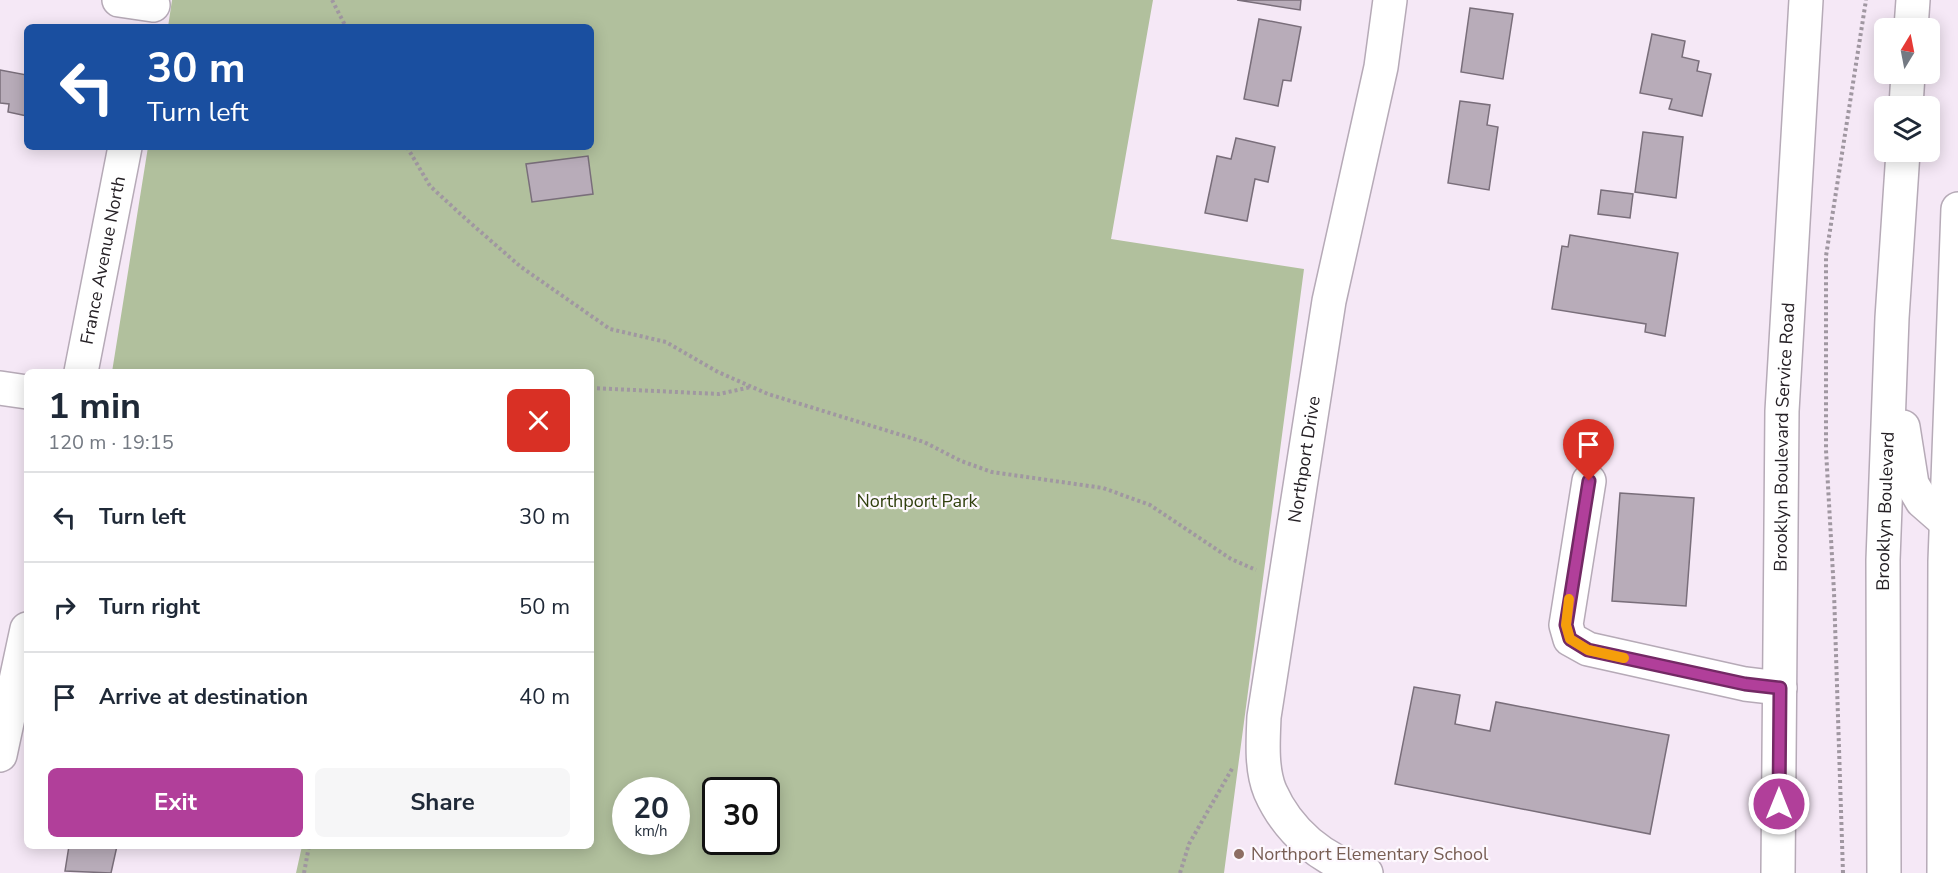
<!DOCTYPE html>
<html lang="en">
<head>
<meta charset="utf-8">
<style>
  :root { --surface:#fff; --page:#f6f6f7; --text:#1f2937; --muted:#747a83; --line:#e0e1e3; --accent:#b13f9a }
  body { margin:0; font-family:"Nunito Sans",sans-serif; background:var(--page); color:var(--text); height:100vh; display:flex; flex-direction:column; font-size:22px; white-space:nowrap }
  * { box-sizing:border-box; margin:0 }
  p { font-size:20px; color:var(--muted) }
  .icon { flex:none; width:33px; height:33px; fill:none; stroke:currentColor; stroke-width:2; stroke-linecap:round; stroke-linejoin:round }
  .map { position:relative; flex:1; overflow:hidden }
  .panel { position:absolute; left:24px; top:369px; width:570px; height:480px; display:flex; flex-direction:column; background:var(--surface); border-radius:9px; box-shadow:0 3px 15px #0003 }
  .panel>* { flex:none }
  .hud { position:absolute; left:24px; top:24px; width:570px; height:126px; border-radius:9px; box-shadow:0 3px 15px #0003; background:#1a4fa0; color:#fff; overflow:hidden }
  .needle { width:39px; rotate:10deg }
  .buttons { position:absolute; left:1874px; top:18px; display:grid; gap:12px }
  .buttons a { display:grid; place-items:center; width:66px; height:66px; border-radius:9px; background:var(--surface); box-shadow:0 3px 15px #0003; font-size:30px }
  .speed { position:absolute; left:612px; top:777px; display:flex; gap:12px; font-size:30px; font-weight:700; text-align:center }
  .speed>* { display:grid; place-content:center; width:78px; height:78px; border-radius:50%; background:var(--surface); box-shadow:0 3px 15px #0003; line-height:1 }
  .speed small { font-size:15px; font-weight:400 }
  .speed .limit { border:3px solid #111; border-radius:9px; background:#fff; color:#111 }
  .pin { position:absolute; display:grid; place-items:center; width:51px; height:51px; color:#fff; margin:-62px -26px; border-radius:50% 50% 50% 0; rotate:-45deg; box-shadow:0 0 6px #0007 }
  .pin .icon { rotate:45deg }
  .me { position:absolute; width:66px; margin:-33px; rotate:0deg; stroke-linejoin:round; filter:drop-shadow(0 0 4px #0008) }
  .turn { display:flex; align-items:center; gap:21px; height:126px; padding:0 24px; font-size:27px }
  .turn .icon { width:78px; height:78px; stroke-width:2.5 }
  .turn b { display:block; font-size:42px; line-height:51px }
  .round { display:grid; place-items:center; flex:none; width:63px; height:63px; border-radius:9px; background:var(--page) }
  .headline { display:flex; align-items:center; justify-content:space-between; height:102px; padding:0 24px }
  h1 { font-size:36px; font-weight:700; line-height:45px }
  .cta { display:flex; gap:12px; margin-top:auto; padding:12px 24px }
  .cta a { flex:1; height:69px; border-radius:9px; background:var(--accent); color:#fff; font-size:24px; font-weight:700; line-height:69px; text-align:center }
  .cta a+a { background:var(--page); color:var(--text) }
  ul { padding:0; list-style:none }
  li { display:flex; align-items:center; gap:18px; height:90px; padding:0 24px; border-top:2px solid var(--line) }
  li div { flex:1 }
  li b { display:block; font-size:22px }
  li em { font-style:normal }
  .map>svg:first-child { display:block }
  .green { fill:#b1c09d; fill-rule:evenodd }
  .building { fill:#b8acb9; stroke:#796e7a; stroke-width:1.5 }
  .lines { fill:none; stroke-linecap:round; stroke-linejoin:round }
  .minor-casing { stroke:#b6aab7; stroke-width:36 }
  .major-casing { stroke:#b6aab7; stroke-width:36 }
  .path { stroke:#a097a1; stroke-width:4; stroke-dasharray:3 3; stroke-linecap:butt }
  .minor { stroke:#fff; stroke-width:33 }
  .major { stroke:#fff; stroke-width:33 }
  .route-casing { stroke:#732964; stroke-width:15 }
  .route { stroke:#b13f9a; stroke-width:10 }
  .slow { stroke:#f59e0b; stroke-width:10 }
  .education-dot { fill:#8d6e63; stroke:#fdf8fe; stroke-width:2 }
  .labels { text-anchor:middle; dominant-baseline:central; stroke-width:4.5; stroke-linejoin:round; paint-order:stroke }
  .street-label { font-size:18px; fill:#252025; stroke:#fdf8fe }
  .park-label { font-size:18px; fill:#31410f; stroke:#fdf8fe }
  .education-label { font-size:18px; fill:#785e54; stroke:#fdf8fe; text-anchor:start }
</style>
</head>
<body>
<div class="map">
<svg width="1958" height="873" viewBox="0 0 1958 873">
  <rect width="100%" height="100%" fill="#f5e8f6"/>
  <path class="green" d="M172,0H1153L1111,239L1304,269L1224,873H296L302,846H591V372H112L148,147H591V27H168ZM626,790H676V842H626ZM716,790H766V842H716Z"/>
  <g class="building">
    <polygon points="1237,0 1301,0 1300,10"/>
    <polygon points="1470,8 1513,14 1503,79 1461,72"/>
    <polygon points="1259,19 1301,27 1291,81 1283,80 1278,106 1244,99"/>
    <polygon points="1652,34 1685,41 1682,57 1699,61 1697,71 1711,74 1702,116 1669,109 1672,99 1640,93"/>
    <polygon points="0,70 27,75 27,116 8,112 9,104 0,103"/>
    <polygon points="1460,101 1490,105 1487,125 1498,127 1489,190 1448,183"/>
    <polygon points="1643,132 1683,137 1676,198 1635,192"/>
    <polygon points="1236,138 1275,147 1268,182 1255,179 1247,221 1205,213 1217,156 1231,159"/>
    <polygon points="588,156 593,194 532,202 526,164"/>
    <polygon points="1601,190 1633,194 1630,218 1598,214"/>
    <polygon points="1570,235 1678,253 1665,336 1645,332 1646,324 1552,309 1562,246 1568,247"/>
    <polygon points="1620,493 1694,498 1686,606 1612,601"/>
    <polygon points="1414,687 1460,695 1455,724 1490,731 1496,702 1669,735 1650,834 1395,784"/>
    <polygon points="69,846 117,846 111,873 65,871"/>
  </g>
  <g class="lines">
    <defs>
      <g id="minor">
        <polyline points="119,0 153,5"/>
        <path id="s1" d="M81,372L125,147"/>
        <polyline points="0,388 27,392"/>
        <polyline points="1589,481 1566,625 1570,639 1588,649 1745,684 1780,688"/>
        <polyline points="0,755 27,629"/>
        <path id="s2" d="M1366,873C1323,861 1288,832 1270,791C1261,769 1263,741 1264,717L1329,301L1381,67L1390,0"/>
        <path id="s3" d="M1778,873L1782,411L1806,0"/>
      </g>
      <g id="major">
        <polyline points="1911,28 1913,0"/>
        <polyline points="1906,106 1908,74"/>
        <polyline points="1903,427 1912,484 1922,501 1946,522"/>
        <path id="s4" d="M1884,873L1883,560L1892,318L1903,152"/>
        <polyline points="1944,873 1945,561 1958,209"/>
      </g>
    </defs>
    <use href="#minor" class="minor-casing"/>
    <use href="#major" class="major-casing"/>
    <g class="path">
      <polyline points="332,0 346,27"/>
      <polyline points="407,147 430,186 467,220 521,267 610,329 666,342 718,372 768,394 924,442 961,461 992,472 1103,488 1150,505 1231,559 1256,570"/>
      <polyline points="591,388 719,394 751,387"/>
      <polyline points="304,873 309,846"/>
      <polyline points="1180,873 1189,844 1233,767"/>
      <polyline points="1843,873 1834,592 1826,450 1826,256 1866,0"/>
    </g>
    <use href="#minor" class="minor"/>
    <use href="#major" class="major"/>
  </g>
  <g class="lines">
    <defs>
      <polyline id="route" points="1589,481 1566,625 1570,639 1588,650 1745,684 1780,688 1779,804"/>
    </defs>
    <use href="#route" class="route-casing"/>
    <use href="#route" class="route"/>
    <polyline class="slow" points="1569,599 1566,625 1570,639 1588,650 1624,658"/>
  </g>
  <circle class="education-dot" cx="1239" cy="854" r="6"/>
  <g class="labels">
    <g class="street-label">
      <text stroke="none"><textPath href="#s1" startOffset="114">France Avenue North</textPath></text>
      <text stroke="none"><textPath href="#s3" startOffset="436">Brooklyn Boulevard Service Road</textPath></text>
      <text stroke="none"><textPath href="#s2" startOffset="466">Northport Drive</textPath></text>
      <text stroke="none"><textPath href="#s4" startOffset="362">Brooklyn Boulevard</textPath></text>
    </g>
    <g class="park-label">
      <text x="917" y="501">Northport Park</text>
    </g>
    <g class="education-label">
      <text x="1251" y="854">Northport Elementary School</text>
    </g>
  </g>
</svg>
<div class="buttons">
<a><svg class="needle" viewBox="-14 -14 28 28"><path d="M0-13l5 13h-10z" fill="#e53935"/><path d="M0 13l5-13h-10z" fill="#747a83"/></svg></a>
<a><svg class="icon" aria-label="layers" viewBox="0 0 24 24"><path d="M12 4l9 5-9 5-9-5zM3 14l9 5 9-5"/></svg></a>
</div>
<div class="speed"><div>20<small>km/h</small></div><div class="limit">30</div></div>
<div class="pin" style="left:1589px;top:481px;background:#d93025"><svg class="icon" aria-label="arrive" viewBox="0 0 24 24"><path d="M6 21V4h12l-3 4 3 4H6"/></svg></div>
<svg class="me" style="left:1779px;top:804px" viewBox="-20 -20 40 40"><circle r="17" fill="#b13f9a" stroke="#fff" stroke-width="3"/><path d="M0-11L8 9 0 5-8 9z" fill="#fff"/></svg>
<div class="hud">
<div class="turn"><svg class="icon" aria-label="left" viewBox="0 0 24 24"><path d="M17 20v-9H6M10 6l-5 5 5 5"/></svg><div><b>30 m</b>Turn left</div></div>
</div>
<section class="panel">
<div class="headline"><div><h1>1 min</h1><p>120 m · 19:15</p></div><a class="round" style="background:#d93025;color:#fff"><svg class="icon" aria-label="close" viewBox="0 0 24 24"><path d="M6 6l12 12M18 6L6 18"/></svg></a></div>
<ul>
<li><svg class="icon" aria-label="left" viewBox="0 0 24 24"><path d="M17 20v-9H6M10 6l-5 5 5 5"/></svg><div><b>Turn left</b></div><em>30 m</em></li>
<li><svg class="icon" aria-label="right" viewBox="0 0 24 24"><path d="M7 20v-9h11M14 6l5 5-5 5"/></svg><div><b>Turn right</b></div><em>50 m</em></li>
<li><svg class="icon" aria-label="arrive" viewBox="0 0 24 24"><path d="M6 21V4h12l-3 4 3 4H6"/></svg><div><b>Arrive at destination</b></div><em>40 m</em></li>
</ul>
<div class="cta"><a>Exit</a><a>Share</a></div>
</section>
</div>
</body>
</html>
